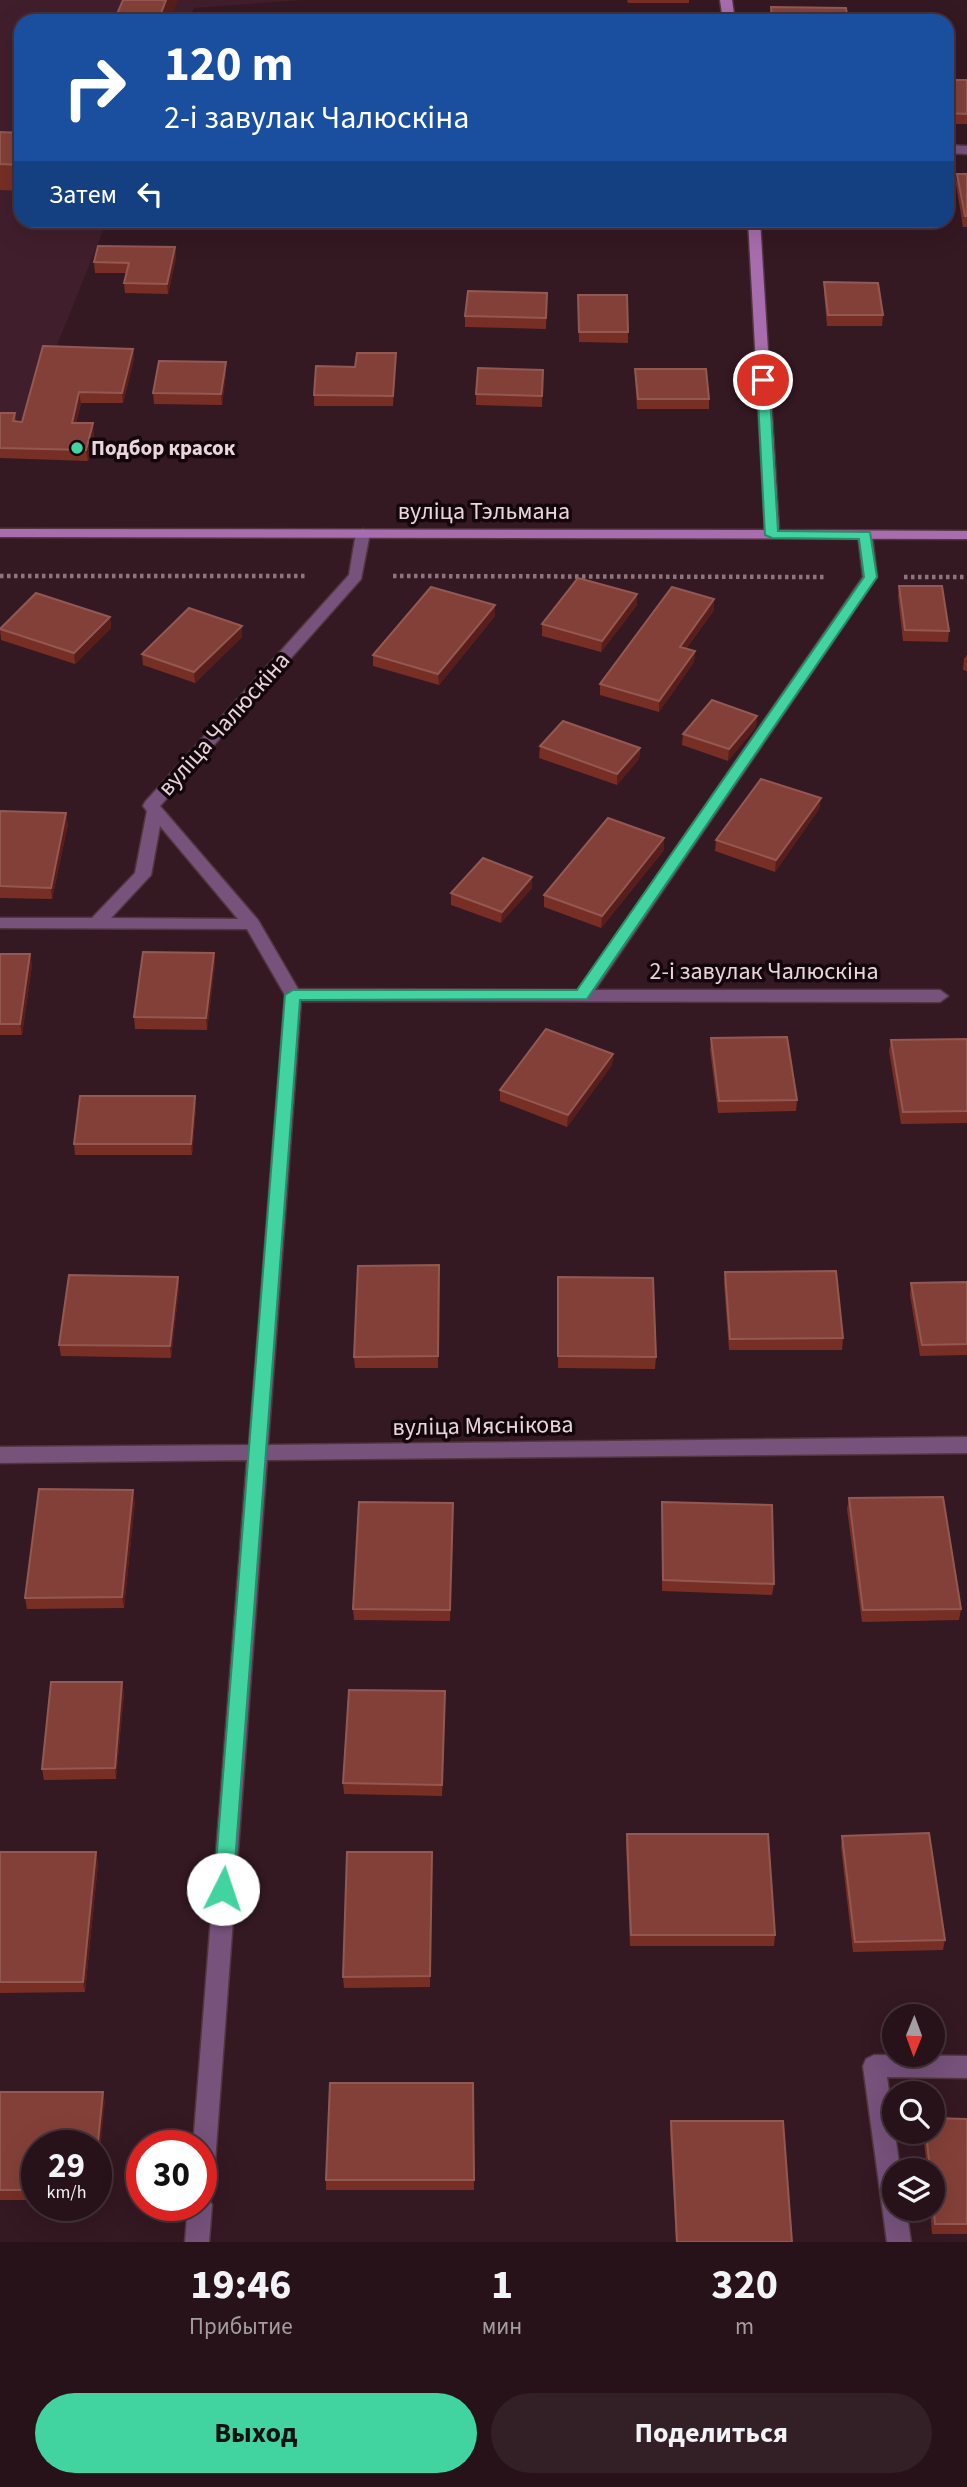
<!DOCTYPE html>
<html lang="ru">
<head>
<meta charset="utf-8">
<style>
  :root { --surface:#27121a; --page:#332027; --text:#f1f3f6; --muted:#a49ea2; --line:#433239; --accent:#41d4a1 }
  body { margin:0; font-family:"Source Sans 3",sans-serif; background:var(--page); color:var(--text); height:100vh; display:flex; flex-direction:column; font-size:26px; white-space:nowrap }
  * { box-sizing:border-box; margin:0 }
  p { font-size:23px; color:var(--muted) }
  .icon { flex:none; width:38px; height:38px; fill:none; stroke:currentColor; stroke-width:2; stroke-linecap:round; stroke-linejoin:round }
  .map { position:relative; height:2242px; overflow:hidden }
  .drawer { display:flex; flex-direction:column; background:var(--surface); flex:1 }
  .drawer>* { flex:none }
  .banner { position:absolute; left:14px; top:14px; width:940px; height:214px; border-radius:21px; box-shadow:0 7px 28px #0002,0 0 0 2px var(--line); background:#1a4fa0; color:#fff; overflow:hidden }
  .needle { width:46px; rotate:181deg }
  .tools { position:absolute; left:882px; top:2004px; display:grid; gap:14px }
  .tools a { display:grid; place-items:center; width:63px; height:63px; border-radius:50%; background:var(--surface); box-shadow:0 7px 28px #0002,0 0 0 2px var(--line); font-size:35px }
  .speed { position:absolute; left:21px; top:2130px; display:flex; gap:14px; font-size:35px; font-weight:700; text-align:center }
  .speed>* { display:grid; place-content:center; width:91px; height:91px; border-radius:50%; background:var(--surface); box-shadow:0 7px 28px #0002,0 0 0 2px var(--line); line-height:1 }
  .speed small { font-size:18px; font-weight:400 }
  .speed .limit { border:10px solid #d22; background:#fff; color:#111 }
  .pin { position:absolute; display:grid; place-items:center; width:60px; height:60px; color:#fff; margin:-30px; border:4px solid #fff; border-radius:50%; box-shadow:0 2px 7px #0007 }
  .me { position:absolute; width:77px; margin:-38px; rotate:4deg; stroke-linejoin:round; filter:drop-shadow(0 0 5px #0008) }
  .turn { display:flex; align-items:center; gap:24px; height:147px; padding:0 35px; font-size:32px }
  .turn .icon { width:91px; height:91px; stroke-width:2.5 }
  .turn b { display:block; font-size:49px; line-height:60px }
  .then { display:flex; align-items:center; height:66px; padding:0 35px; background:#0003; gap:14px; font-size:26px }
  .eta { display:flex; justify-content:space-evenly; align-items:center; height:119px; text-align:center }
  .eta b { font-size:42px; font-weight:700; line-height:49px }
  .primary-button { display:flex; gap:14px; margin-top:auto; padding:14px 35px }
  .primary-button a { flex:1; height:80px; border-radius:42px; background:var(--accent); color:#111; font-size:28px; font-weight:700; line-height:80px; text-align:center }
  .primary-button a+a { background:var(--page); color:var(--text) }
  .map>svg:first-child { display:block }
  .built { fill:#411e2c }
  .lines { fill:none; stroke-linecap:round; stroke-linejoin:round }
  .street-casing { stroke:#513640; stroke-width:3 }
  .secondary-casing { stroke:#513640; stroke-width:3 }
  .path { stroke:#8d757d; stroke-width:4.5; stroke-dasharray:3.5 3.5; stroke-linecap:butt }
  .street { fill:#77527b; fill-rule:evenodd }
  .secondary { fill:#a76dae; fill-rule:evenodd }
  .wall { fill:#772f25 }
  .shaded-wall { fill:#571e1b }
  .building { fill:#834038; stroke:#935852; stroke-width:2 }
  .route { fill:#41d4a1; stroke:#2a8a69; stroke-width:2 }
  .poi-dot { fill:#41d4a1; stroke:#13070b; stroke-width:2.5 }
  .labels { text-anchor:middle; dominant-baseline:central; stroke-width:7; stroke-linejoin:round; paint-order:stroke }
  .far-poi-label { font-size:21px; font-weight:bold; fill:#e9d5db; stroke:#13070b; text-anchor:start }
  .street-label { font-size:24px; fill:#e9d5db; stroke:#13070b }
</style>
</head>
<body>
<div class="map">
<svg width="967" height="2242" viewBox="0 0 967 2242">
  <rect width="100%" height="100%" fill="#341822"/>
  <polygon class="built" points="0,0 303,0 194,8 188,21 21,21 21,220 107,221 27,420 0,419"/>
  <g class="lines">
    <defs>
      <g id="street">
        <polygon points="947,145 967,146 967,154 947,153"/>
        <path d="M363,529L370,533L361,579L160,806L258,920L298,989L578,990L863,577L858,535L865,531L872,535L877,577L595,990H940L948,996L940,1002L301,1001L268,1445L967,1437V1453L267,1460L213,2189L208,2197L212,2205L209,2242H185L188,2205H201V2146H193L247,1460L0,1463V1447L249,1445L285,995L247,929L0,928V918H92L135,873L147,811L143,806L145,802L349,575L356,533ZM160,826L238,919L111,918L151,875Z"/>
        <polygon points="874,2055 967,2056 967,2078 887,2077 900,2170 894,2170 894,2208 906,2208 911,2242 887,2242 863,2066 866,2059"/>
      </g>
      <g id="secondary">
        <polygon points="720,0 732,0 735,21 723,21"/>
        <polygon points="748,220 760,220 779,530 967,531 967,539 0,537 0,529 765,530"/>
      </g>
    </defs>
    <use href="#street" class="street-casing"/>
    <use href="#secondary" class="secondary-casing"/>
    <g class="path">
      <polyline points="0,576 307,576"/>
      <polyline points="393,576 825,577"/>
      <polyline points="904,577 967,577"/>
    </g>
    <use href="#street" class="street"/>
    <use href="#secondary" class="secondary"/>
  </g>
  <g class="wall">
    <polygon points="627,0 689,0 689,3 628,3"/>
    <rect x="947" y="80" width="20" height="44"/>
    <polygon points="0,132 21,133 21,191 0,190"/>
    <polygon points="957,174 967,174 967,227 963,227 956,184"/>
    <polygon points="175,247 176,258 168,294 125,293 124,283 126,273 95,273 94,262"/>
    <polygon points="824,282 883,315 882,326 827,326 824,293"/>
    <polygon points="547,293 546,329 465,327 465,316"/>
    <polygon points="578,295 628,332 628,343 579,342"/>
    <polygon points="133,349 134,359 123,403 81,403 76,423 94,434 88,461 0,458 0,413 15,413 16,422 22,422"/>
    <polygon points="396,353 393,406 314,406 314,395 355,367"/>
    <polygon points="635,369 709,399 709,409 637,409 635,379"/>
    <polygon points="543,370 542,407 476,405 476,394"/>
    <polygon points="226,373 222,405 154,404 153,393"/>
    <polygon points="899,586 949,631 948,642 903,641 898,597"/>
    <polygon points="495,605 495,616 439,685 373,666 373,655"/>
    <polygon points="637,605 601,652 542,636 542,624"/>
    <polygon points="714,610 686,649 695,651 694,662 659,712 600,695 600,684"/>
    <polygon points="110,617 111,628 75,664 1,640 0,628"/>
    <polygon points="242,626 242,637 195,683 143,665 142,654"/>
    <polygon points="967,655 967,671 963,670 964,659"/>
    <polygon points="757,716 756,727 728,761 682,745 683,734"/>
    <polygon points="540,746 640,748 639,759 617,785 539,758"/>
    <polygon points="821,798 819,809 775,872 715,851 716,840"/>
    <polygon points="0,811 68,824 52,899 0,898"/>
    <polygon points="664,850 601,928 544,907 544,895"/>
    <polygon points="532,888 501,923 451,905 451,893"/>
    <polygon points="214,953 215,965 207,1030 135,1029 134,1017"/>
    <polygon points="0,954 30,954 32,965 22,1035 0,1035"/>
    <polygon points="711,1038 797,1100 796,1111 718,1113 710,1050"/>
    <polygon points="967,1039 967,1123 901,1124 889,1051 891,1040"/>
    <polygon points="613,1054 612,1065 567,1127 500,1101 500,1090"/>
    <polygon points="195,1096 196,1108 192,1155 75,1155 74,1144"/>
    <polygon points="439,1265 438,1368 355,1368 354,1357"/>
    <polygon points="725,1272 843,1338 842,1350 729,1350 724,1283"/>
    <polygon points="178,1277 179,1288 171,1358 61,1356 59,1345"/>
    <polygon points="558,1277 656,1357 655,1369 558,1368"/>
    <polygon points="967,1282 967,1355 920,1356 910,1295 911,1283"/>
    <polygon points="849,1498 961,1609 959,1620 862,1622 847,1509"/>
    <polygon points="135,1501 124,1608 27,1609 25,1598"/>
    <polygon points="662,1502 774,1584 772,1595 662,1591"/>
    <polygon points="453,1503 450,1621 354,1620 353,1609"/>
    <polygon points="122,1682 124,1693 116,1779 44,1780 42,1769"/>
    <polygon points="445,1702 442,1796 344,1794 343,1783"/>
    <polygon points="627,1834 775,1935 774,1946 630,1946 626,1844"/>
    <polygon points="842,1836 945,1940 943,1950 853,1952 841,1847"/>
    <polygon points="0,1852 96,1852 98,1863 85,1992 0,1993"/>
    <polygon points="432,1863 430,1987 344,1988 343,1977"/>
    <polygon points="473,2083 474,2190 326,2190 326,2180"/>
    <polygon points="0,2092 105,2102 37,2146 37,2200 0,2200"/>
    <polygon points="967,2119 967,2234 932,2234 930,2208 933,2208 933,2170 927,2170 923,2132 933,2132"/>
    <polygon points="671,2121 792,2242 676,2242 670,2131"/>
  </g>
  <g class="shaded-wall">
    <polygon points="166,0 178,0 170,21 158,21"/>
    <polygon points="175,247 176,258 168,294 167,284"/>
    <polygon points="133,349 134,359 123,403 122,393"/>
    <polygon points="396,353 396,364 393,406 393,396"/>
    <polygon points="226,362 226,373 222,405 221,394"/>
    <polygon points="79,392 81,403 73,434 72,423"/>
    <polygon points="93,423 94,434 88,461 86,450"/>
    <polygon points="637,594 637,605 601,652 602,641"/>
    <polygon points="714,599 714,610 679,658 680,647"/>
    <polygon points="495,605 495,616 439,685 438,674"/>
    <polygon points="110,617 111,628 75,664 74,653"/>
    <polygon points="242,626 242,637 195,683 194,672"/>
    <polygon points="695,651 694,662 659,712 659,701"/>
    <polygon points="757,716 756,727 728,761 729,749"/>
    <polygon points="640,748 639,759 617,785 617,774"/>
    <polygon points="821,798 819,809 775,872 776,860"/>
    <polygon points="66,813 68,824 52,899 51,888"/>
    <polygon points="664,838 664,850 601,928 602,916"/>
    <polygon points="532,877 532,888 501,923 502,912"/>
    <polygon points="214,953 215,965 207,1030 206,1018"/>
    <polygon points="30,954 32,965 22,1035 20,1024"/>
    <polygon points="613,1054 612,1065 567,1127 568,1115"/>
    <polygon points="195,1096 196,1108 192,1155 191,1144"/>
    <polygon points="178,1277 179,1288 171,1358 170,1346"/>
    <polygon points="133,1490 135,1501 124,1608 122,1597"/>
    <polygon points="122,1682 124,1693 116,1779 115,1768"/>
    <polygon points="96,1852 98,1863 85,1992 83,1982"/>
    <polygon points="103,2092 105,2102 96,2192 96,2162"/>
  </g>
  <g class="building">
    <polygon points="123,0 166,0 158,21 114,21"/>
    <polygon points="771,7 846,8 848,21 772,21"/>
    <polygon points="947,80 967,80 967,114 947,113"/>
    <polygon points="0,132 21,133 21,165 0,164"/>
    <polygon points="957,174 967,174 967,216 965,216"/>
    <polygon points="98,246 175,247 167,284 124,283 129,263 94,262"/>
    <polygon points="824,282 878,283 883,315 828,315"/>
    <polygon points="468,291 547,293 546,318 465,316"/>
    <polygon points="578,295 627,295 628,332 579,332"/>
    <polygon points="43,346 133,349 122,393 79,392 72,423 93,423 86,450 0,448 0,413 15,413 13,421 22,422"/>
    <polygon points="357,353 396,353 393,396 314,395 316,366 355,367"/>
    <polygon points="159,361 226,362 221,394 153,393"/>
    <polygon points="478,368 543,370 542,396 476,394"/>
    <polygon points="635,369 706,369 709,399 638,399"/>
    <polygon points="578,578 637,594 602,641 542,624"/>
    <polygon points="899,586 942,586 949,631 905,630"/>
    <polygon points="431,587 495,605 438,674 373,655"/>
    <polygon points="672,587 714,599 680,647 695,651 659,701 600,684"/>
    <polygon points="36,593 110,617 74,653 0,629"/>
    <polygon points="189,608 242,626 194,672 142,654"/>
    <polygon points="712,700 757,716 729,749 683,734"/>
    <polygon points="563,721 640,748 617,774 540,746"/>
    <polygon points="761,779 821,798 776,860 716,840"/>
    <polygon points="0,811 66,813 51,888 0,886"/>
    <polygon points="608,818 664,838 602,916 544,895"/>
    <polygon points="483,858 532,877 502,912 451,893"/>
    <polygon points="143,952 214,953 206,1018 134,1017"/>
    <polygon points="0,954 30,954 20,1024 0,1024"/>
    <polygon points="546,1029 613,1054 568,1115 500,1090"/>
    <polygon points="787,1037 797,1100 719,1101 711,1038"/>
    <polygon points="967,1039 967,1111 903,1112 891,1040"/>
    <polygon points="80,1096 195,1096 191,1144 74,1144"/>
    <polygon points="439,1265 438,1356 354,1357 358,1266"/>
    <polygon points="836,1271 843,1338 730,1339 725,1272"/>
    <polygon points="69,1275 178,1277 170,1346 59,1345"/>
    <polygon points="558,1277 653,1278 656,1357 558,1356"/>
    <polygon points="967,1282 967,1344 922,1345 911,1283"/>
    <polygon points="39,1489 133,1490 122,1597 25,1598"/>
    <polygon points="943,1497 961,1609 863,1610 849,1498"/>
    <polygon points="359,1502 453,1503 450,1610 353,1609"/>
    <polygon points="662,1502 772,1505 774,1584 663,1580"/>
    <polygon points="51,1682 122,1682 115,1768 42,1769"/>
    <polygon points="349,1690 445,1691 442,1785 343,1783"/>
    <polygon points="929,1833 945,1940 855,1942 842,1836"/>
    <polygon points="627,1834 768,1834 775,1935 631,1935"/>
    <polygon points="0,1852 96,1852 83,1982 0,1982"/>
    <polygon points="347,1852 432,1852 430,1976 343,1977"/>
    <polygon points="330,2083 473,2083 474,2180 326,2180"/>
    <polygon points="0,2092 103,2092 96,2162 96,2146 37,2146 37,2190 0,2190"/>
    <polygon points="933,2118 967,2119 967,2224 935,2224 933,2202 933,2170 930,2170 926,2132 933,2132"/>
    <polygon points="671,2121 783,2121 792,2242 677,2242"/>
  </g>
  <polygon class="route" points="763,377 769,380 778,531 870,532 877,577 587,999 300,1000 233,1889 231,1895 223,1898 216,1895 214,1889 285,995 293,990 577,990 864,577 859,539 772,538 765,535 757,380"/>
  <circle class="poi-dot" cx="77" cy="448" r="7"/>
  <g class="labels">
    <g class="far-poi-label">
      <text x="91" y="448">Подбор красок</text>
    </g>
    <g class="street-label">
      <text x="484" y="511">вуліца Тэльмана</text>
      <text transform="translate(224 724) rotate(-48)">вуліца Чалюскіна</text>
      <text x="764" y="971">2-і завулак Чалюскіна</text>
      <text transform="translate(483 1426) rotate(-1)">вуліца Мяснікова</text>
    </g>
  </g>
</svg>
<div class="tools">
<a><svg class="needle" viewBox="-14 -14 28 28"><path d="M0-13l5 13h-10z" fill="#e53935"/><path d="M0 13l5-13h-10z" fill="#a49ea2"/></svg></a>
<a><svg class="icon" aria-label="search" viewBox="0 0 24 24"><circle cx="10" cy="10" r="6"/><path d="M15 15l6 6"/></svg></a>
<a><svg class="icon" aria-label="layers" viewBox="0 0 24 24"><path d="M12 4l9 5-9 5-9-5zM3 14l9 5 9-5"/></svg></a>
</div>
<div class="speed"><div>29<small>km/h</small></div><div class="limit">30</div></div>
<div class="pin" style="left:763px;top:380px;background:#d93025"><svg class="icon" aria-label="arrive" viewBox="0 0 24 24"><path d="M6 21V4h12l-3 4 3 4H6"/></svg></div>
<svg class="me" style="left:223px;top:1889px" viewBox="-20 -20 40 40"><circle r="19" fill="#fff"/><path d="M0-13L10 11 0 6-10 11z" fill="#41d4a1"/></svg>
<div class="banner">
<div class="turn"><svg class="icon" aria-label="right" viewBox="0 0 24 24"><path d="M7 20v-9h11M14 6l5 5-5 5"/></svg><div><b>120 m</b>2-і завулак Чалюскіна</div></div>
<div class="then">Затем<svg class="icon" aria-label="left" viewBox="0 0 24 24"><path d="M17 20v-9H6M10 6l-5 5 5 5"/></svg></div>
</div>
</div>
<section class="drawer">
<div class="eta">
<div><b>19:46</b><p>Прибытие</p></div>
<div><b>1</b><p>мин</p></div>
<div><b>320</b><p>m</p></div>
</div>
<div class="primary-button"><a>Выход</a><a>Поделиться</a></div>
</section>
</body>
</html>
